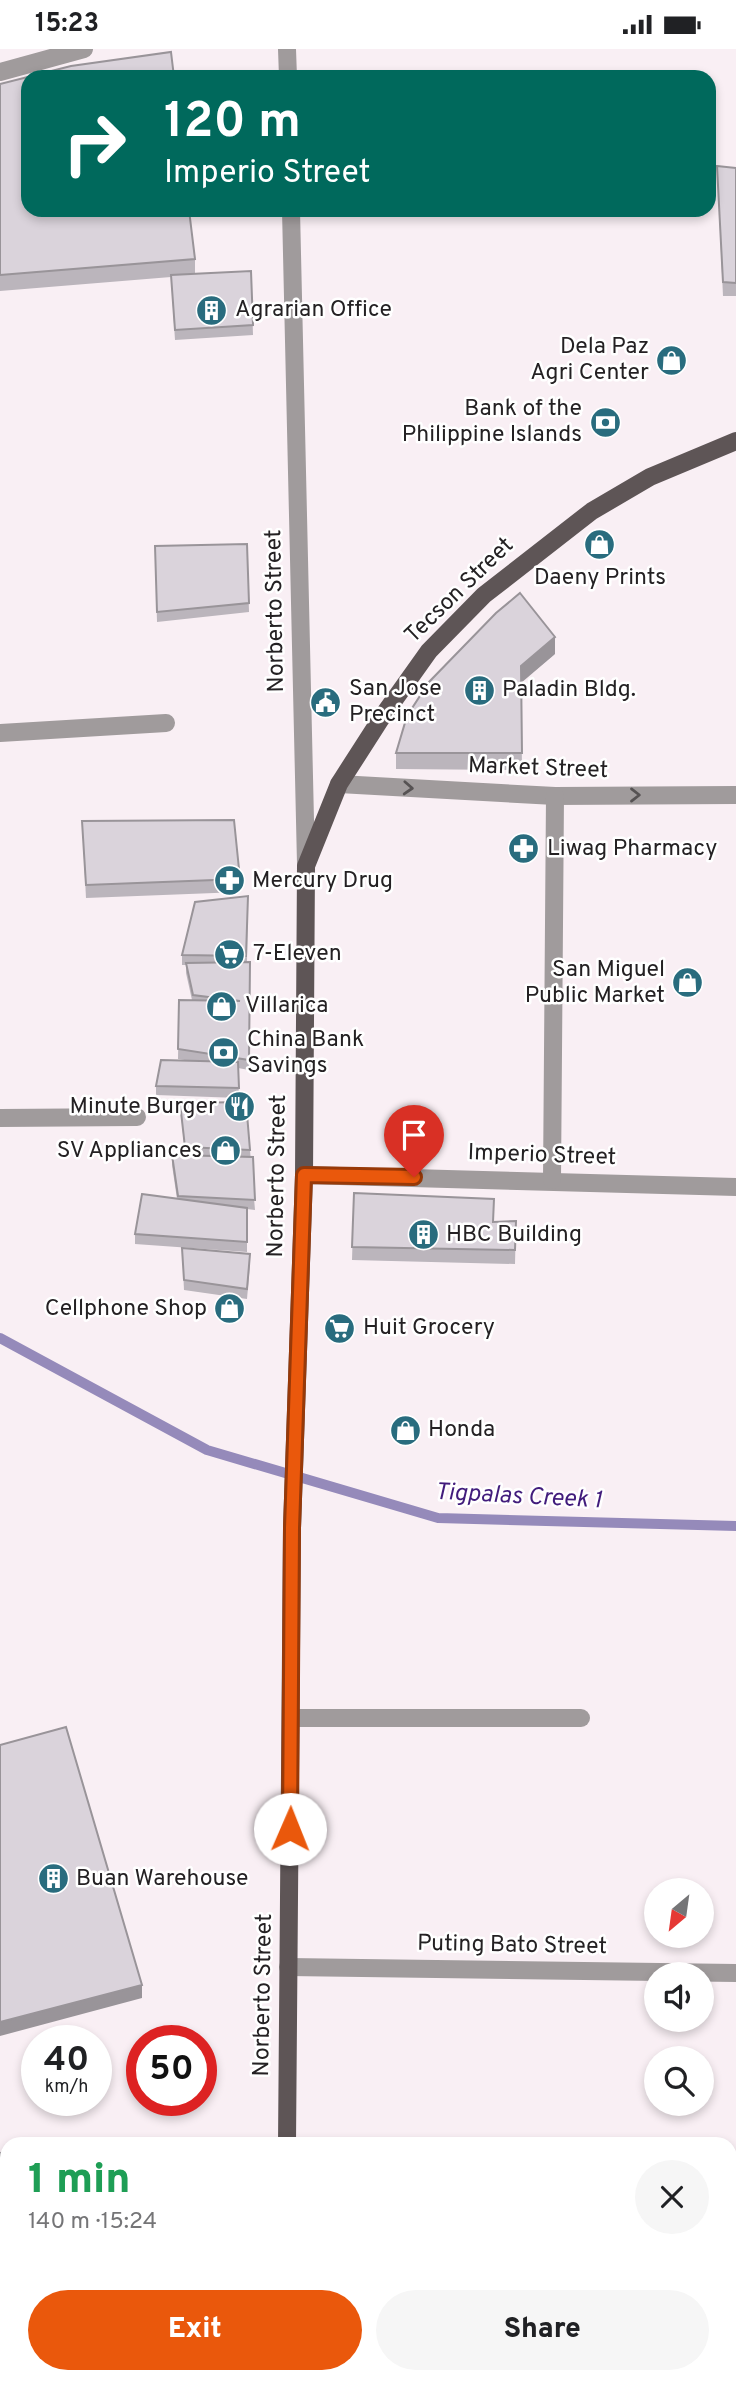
<!DOCTYPE html>
<html lang="en">
<head>
<meta charset="utf-8">
<style>
  :root { --surface:#fff; --page:#f6f6f6; --text:#202124; --muted:#757577; --accent:#ea580c }
  body { margin:0; font-family:Overpass,sans-serif; background:var(--page); color:var(--text); height:100vh; display:flex; flex-direction:column; font-size:26px; white-space:nowrap }
  * { box-sizing:border-box; margin:0 }
  p { font-size:23px; color:var(--muted) }
  .icon { flex:none; width:38px; height:38px; fill:none; stroke:currentColor; stroke-width:2; stroke-linecap:round; stroke-linejoin:round }
  .map { position:relative; flex:1; overflow:hidden }
  .sheet { position:absolute; left:0px; top:2088px; width:737px; height:247px; display:flex; flex-direction:column; background:var(--surface); border-radius:21px 21px 0 0; box-shadow:0 4px 10px #0003 }
  .sheet>* { flex:none }
  .banner { position:absolute; left:21px; top:21px; width:695px; height:147px; border-radius:21px; box-shadow:0 4px 10px #0003; background:#00695c; color:#fff; overflow:hidden }
  .needle { width:46px; rotate:209deg }
  .controls { position:absolute; left:644px; top:1829px; display:grid; gap:14px }
  .controls a { display:grid; place-items:center; width:70px; height:70px; border-radius:50%; background:var(--surface); box-shadow:0 4px 10px #0003; font-size:35px }
  .speed { position:absolute; left:21px; top:1976px; display:flex; gap:14px; font-size:35px; font-weight:700; text-align:center }
  .speed>* { display:grid; place-content:center; width:91px; height:91px; border-radius:50%; background:var(--surface); box-shadow:0 4px 10px #0003; line-height:1 }
  .speed small { font-size:18px; font-weight:400 }
  .speed .limit { border:10px solid #d22; background:#fff; color:#111 }
  .pin { position:absolute; display:grid; place-items:center; width:60px; height:60px; color:#fff; margin:-72px -30px; border-radius:50% 50% 50% 0; rotate:-45deg; box-shadow:0 0 7px #0007 }
  .pin .icon { rotate:45deg }
  .me { position:absolute; width:77px; margin:-38px; rotate:1deg; stroke-linejoin:round; filter:drop-shadow(0 0 5px #0008) }
  .turn { display:flex; align-items:center; gap:24px; height:147px; padding:0 28px; font-size:32px }
  .turn .icon { width:91px; height:91px; stroke-width:2.5 }
  .turn b { display:block; font-size:49px; line-height:60px }
  .round { display:grid; place-items:center; flex:none; width:74px; height:74px; border-radius:37px; background:var(--page) }
  .head { display:flex; align-items:center; justify-content:space-between; height:119px; padding:0 28px }
  h1 { font-size:42px; font-weight:800; line-height:52px; color:#1e9e55 }
  .action { display:flex; gap:14px; margin-top:auto; padding:14px 28px }
  .action a { flex:1; height:80px; border-radius:42px; background:var(--accent); color:#fff; font-size:28px; font-weight:800; line-height:80px; text-align:center }
  .action a+a { background:var(--page); color:var(--text) }
  .status { display:flex; justify-content:space-between; align-items:center; height:49px; padding:0 35px; background:var(--surface); direction:ltr }
  .status svg { height:19px; fill:currentColor }
  .map>svg:first-child { display:block }
  .lines { fill:none; stroke-linecap:round; stroke-linejoin:round }
  .stream { stroke:#958aba; stroke-width:10 }
  .minor { stroke:#a09b9c; stroke-width:18 }
  .major { stroke:#5e5556; stroke-width:18 }
  .wall { fill:#bbb5bc }
  .shaded-wall { fill:#999499 }
  .building { fill:#dad3db; stroke:#999499; stroke-width:2 }
  .oneway { stroke:#565253 }
  .route-casing { stroke:#983908; stroke-width:18 }
  .route { stroke:#ea580c; stroke-width:12 }
  .labels { text-anchor:middle; dominant-baseline:central; stroke-width:5; stroke-linejoin:round; paint-order:stroke }
  .poi-label { font-size:23px; fill:#242123; stroke:#fff; text-anchor:start }
  .street-label { font-size:23px; fill:#242123; stroke:#fff }
  .water-label { font-size:24px; font-style:italic; fill:#411c7c; stroke:#fff }
</style>
</head>
<body>
<div class="status"><b>15:23</b><svg viewBox="0 0 49 12"><path d="M0 12V9h3v3zM5 12V6h3v6zM10 12V3h3v9zM15 12V0h3v12zM26 1h20v11H26zM47 4h2v5h-2z"/></svg></div>
<div class="map">
<svg width="736" height="2333" viewBox="0 0 736 2333">
  <rect width="100%" height="100%" fill="#f9eff4"/>
  <g class="lines">
    <polyline class="stream" points="0,1289 207,1401 438,1469 736,1477"/>
    <g class="minor">
      <polyline points="287,0 288,28"/>
      <polyline points="0,23 84,0"/>
      <polyline points="291,161 306,815"/>
      <polyline points="0,684 166,674"/>
      <polyline points="339,735 555,747 736,746"/>
      <polyline points="0,1069 137,1068"/>
      <polyline points="304,1126 736,1138"/>
      <polyline points="552,1131 555,747"/>
      <polyline points="292,1669 581,1669"/>
      <polyline points="288,1918 736,1924"/>
      <polyline points="730,2308 736,2308"/>
    </g>
    <g class="major">
      <polyline points="287,2095 292,1479 304,1126 306,817 339,735 382,668 429,602 484,546 592,462 650,428 736,392"/>
      <polyline points="286,2333 286,2328"/>
    </g>
  </g>
  <g class="wall">
    <polygon points="0,35 195,210 195,225 251,222 253,286 175,291 171,228 0,242"/>
    <polygon points="717,117 736,119 736,247 723,247"/>
    <polygon points="247,495 249,563 157,573 155,497"/>
    <polygon points="555,605 521,633 522,721 396,720 396,704"/>
    <polygon points="82,772 240,830 240,843 86,849"/>
    <polygon points="248,847 247,913 250,913 249,1021 238,1019 239,1049 156,1046 156,1037 191,1012 178,1010 179,951 192,951 186,924 186,916 182,916 182,906"/>
    <polygon points="180,1054 250,1101 255,1161 247,1160 247,1203 135,1195 135,1185 177,1150 172,1116 172,1106 185,1106"/>
    <polygon points="354,1144 494,1173 516,1172 515,1215 352,1211"/>
    <polygon points="182,1199 250,1215 247,1250 184,1241"/>
    <polygon points="7,2222 7,2273 0,2249 0,2224"/>
  </g>
  <g class="shaded-wall">
    <polygon points="555,588 555,605 521,634 521,617"/>
    <polygon points="142,1936 142,1949 0,1987 0,1973"/>
    <polygon points="7,2158 7,2167 0,2171 0,2161"/>
    <polygon points="7,2315 7,2325 0,2327 0,2317"/>
    <polygon points="46,2328 77,2328 55,2333 46,2333"/>
  </g>
  <g class="building">
    <polygon points="171,3 174,28 28,28 28,161 189,161 195,210 0,226 0,35 71,17"/>
    <polygon points="717,117 736,119 736,234 723,233"/>
    <polygon points="251,222 253,276 175,281 171,226"/>
    <polygon points="247,495 249,554 157,563 155,497"/>
    <polygon points="520,544 555,588 521,617 522,704 396,704 407,667 429,633 496,564"/>
    <polygon points="234,771 240,830 86,836 82,772"/>
    <polygon points="248,847 246,907 182,906 195,853"/>
    <polygon points="250,913 249,1011 178,1000 179,951 240,952 193,946 186,914"/>
    <polygon points="161,1011 238,1013 239,1039 156,1037"/>
    <polygon points="246,1053 250,1101 185,1098 180,1054"/>
    <polygon points="172,1106 253,1108 255,1151 178,1147"/>
    <polygon points="354,1144 494,1150 493,1173 516,1172 515,1201 352,1198"/>
    <polygon points="142,1145 247,1159 247,1193 135,1185"/>
    <polygon points="182,1199 250,1205 247,1240 184,1231"/>
    <polygon points="66,1678 142,1936 0,1973 0,1696"/>
    <polygon points="7,2103 7,2158 0,2161 0,2104"/>
    <polygon points="7,2222 7,2263 0,2239 0,2224"/>
    <polygon points="0,2286 7,2286 7,2315 0,2317"/>
    <polygon points="93,2328 93,2333 39,2333"/>
  </g>
  <defs><path id="oneway-chevron" d="M-2-3.5L2.5 0L-2 3.5" fill="none" stroke-width="1.6" stroke-linecap="round" stroke-linejoin="round" transform="scale(1.75)"/></defs>
  <g class="oneway">
    <use href="#oneway-chevron" transform="translate(408 739) rotate(3)"/>
    <use href="#oneway-chevron" transform="translate(635 746)"/>
  </g>
  <g class="lines">
    <defs>
      <polyline id="route" points="290,1780 292,1479 304,1126 414,1128"/>
    </defs>
    <use href="#route" class="route-casing"/>
    <use href="#route" class="route"/>
  </g>
  <defs>
    <symbol id="building-disc" viewBox="-11 -11 22 22"><circle r="9.5" fill="#296c7e" stroke="#fff"/><path d="M-4-6H4V6H1V3H-1V6H-4ZM-2.5-4.3h1.7v1.8h-1.7ZM.8-4.3h1.7v1.8H.8ZM-2.5-1h1.7V.8h-1.7ZM.8-1h1.7V.8H.8Z" fill="#fff"/></symbol>
    <symbol id="shop-disc" viewBox="-11 -11 22 22"><circle r="9.5" fill="#296c7e" stroke="#fff"/><path d="M-5-2.5h2.3a2.7 3.5 0 0 1 5.4 0H5L5.5 6h-11ZM-1.5-2.5h3a1.5 2.3 0 0 0-3 0Z" fill="#fff"/></symbol>
    <symbol id="bank-disc" viewBox="-11 -11 22 22"><circle r="9.5" fill="#296c7e" stroke="#fff"/><path d="M-6-4H6V4H-6ZM0-2.3a2.3 2.3 0 1 0 0 4.6a2.3 2.3 0 1 0 0-4.6Z" fill="#fff"/></symbol>
    <symbol id="civic-disc" viewBox="-11 -11 22 22"><circle r="9.5" fill="#296c7e" stroke="#fff"/><path d="M-.6-6.5H3V-4.5H.6V-3L4-1V1h2V6H-6V1h2V-1L-.6-3ZM-1.2 2.5V6h2.4V2.5Z" fill="#fff"/></symbol>
    <symbol id="pharmacy-disc" viewBox="-11 -11 22 22"><circle r="9.5" fill="#296c7e" stroke="#fff"/><path d="M-2-6h4v4h4v4h-4v4h-4v-4h-4v-4h4Z" fill="#fff"/></symbol>
    <symbol id="supermarket-disc" viewBox="-11 -11 22 22"><circle r="9.5" fill="#296c7e" stroke="#fff"/><path d="M-6-5.5h2.5l.6 2H6L4.5 2H-2.5L-4.4-4H-6ZM-1.5 3.2a1.3 1.3 0 1 0 .1 0ZM3 3.2a1.3 1.3 0 1 0 .1 0Z" fill="#fff"/></symbol>
    <symbol id="restaurant-disc" viewBox="-11 -11 22 22"><circle r="9.5" fill="#296c7e" stroke="#fff"/><path d="M-5-6h1v4h1v-4h1v4h1v-4h1v5L-1.5 .5V6h-2V.5L-5-1ZM5-6V6H3V1.5H1.5Q1.5-4 5-6Z" fill="#fff"/></symbol>
  </defs>
  <g fill-rule="evenodd">
    <use href="#building-disc" x="194" y="244" width="35" height="35"/>
    <use href="#shop-disc" x="654" y="294" width="35" height="35"/>
    <use href="#bank-disc" x="588" y="356" width="35" height="35"/>
    <use href="#shop-disc" x="582" y="478" width="35" height="35"/>
    <use href="#building-disc" x="462" y="624" width="35" height="35"/>
    <use href="#civic-disc" x="308" y="636" width="35" height="35"/>
    <use href="#pharmacy-disc" x="506" y="782" width="35" height="35"/>
    <use href="#pharmacy-disc" x="212" y="814" width="35" height="35"/>
    <use href="#supermarket-disc" x="212" y="888" width="35" height="35"/>
    <use href="#shop-disc" x="670" y="916" width="35" height="35"/>
    <use href="#shop-disc" x="204" y="940" width="35" height="35"/>
    <use href="#bank-disc" x="206" y="986" width="35" height="35"/>
    <use href="#restaurant-disc" x="222" y="1040" width="35" height="35"/>
    <use href="#shop-disc" x="208" y="1084" width="35" height="35"/>
    <use href="#building-disc" x="406" y="1168" width="35" height="35"/>
    <use href="#shop-disc" x="212" y="1242" width="35" height="35"/>
    <use href="#supermarket-disc" x="322" y="1262" width="35" height="35"/>
    <use href="#shop-disc" x="388" y="1364" width="35" height="35"/>
    <use href="#building-disc" x="36" y="1812" width="35" height="35"/>
  </g>
  <g class="labels">
    <g class="poi-label">
      <text x="235" y="261">Agrarian Office</text>
      <text x="649" y="298" text-anchor="end">Dela Paz<tspan x="649" dy="26">Agri Center</tspan></text>
      <text x="582" y="360" text-anchor="end">Bank of the<tspan x="582" dy="26">Philippine Islands</tspan></text>
      <text x="600" y="529" text-anchor="middle">Daeny Prints</text>
      <text x="349" y="640">San Jose<tspan x="349" dy="26">Precinct</tspan></text>
      <text x="502" y="641">Paladin Bldg.</text>
      <text x="547" y="800">Liwag Pharmacy</text>
      <text x="252" y="832">Mercury Drug</text>
      <text x="253" y="905">7-Eleven</text>
      <text x="665" y="921" text-anchor="end">San Miguel<tspan x="665" dy="26">Public Market</tspan></text>
      <text x="245" y="957">Villarica</text>
      <text x="247" y="991">China Bank<tspan x="247" dy="26">Savings</tspan></text>
      <text x="217" y="1058" text-anchor="end">Minute Burger</text>
      <text x="202" y="1102" text-anchor="end">SV Appliances</text>
      <text x="446" y="1186">HBC Building</text>
      <text x="207" y="1260" text-anchor="end">Cellphone Shop</text>
      <text x="363" y="1279">Huit Grocery</text>
      <text x="428" y="1381">Honda</text>
      <text x="76" y="1830">Buan Warehouse</text>
    </g>
    <g class="street-label">
      <text transform="translate(460 542) rotate(-44)">Tecson Street</text>
      <text transform="translate(276 562) rotate(-91)">Norberto Street</text>
      <text transform="translate(538 720) rotate(2)">Market Street</text>
      <text transform="translate(542 1107) rotate(2)">Imperio Street</text>
      <text transform="translate(278 1127) rotate(-89)">Norberto Street</text>
      <text transform="translate(512 1897) rotate(1)">Puting Bato Street</text>
      <text transform="translate(264 1946) rotate(-89)">Norberto Street</text>
    </g>
    <g class="water-label">
      <text transform="translate(518 1448) rotate(3)">Tigpalas Creek 1</text>
    </g>
  </g>
</svg>
<div class="controls">
<a><svg class="needle" viewBox="-14 -14 28 28"><path d="M0-13l5 13h-10z" fill="#e53935"/><path d="M0 13l5-13h-10z" fill="#757577"/></svg></a>
<a><svg class="icon" aria-label="sound" viewBox="0 0 24 24"><path d="M4 9h4l5-4v14l-5-4H4zM17 9q2 3 0 6"/></svg></a>
<a><svg class="icon" aria-label="search" viewBox="0 0 24 24"><circle cx="10" cy="10" r="6"/><path d="M15 15l6 6"/></svg></a>
</div>
<div class="speed"><div>40<small>km/h</small></div><div class="limit">50</div></div>
<div class="pin" style="left:414px;top:1128px;background:#d93025"><svg class="icon" aria-label="arrive" viewBox="0 0 24 24"><path d="M6 21V4h12l-3 4 3 4H6"/></svg></div>
<svg class="me" style="left:290px;top:1780px" viewBox="-20 -20 40 40"><circle r="19" fill="#fff"/><path d="M0-13L10 11 0 6-10 11z" fill="#ea580c"/></svg>
<div class="banner">
<div class="turn"><svg class="icon" aria-label="right" viewBox="0 0 24 24"><path d="M7 20v-9h11M14 6l5 5-5 5"/></svg><div><b>120 m</b>Imperio Street</div></div>
</div>
<section class="sheet">
<div class="head"><div><h1>1 min</h1><p>140 m · 15:24</p></div><a class="round"><svg class="icon" aria-label="close" viewBox="0 0 24 24"><path d="M6 6l12 12M18 6L6 18"/></svg></a></div>
<div class="action"><a>Exit</a><a>Share</a></div>
</section>
</div>
</body>
</html>
